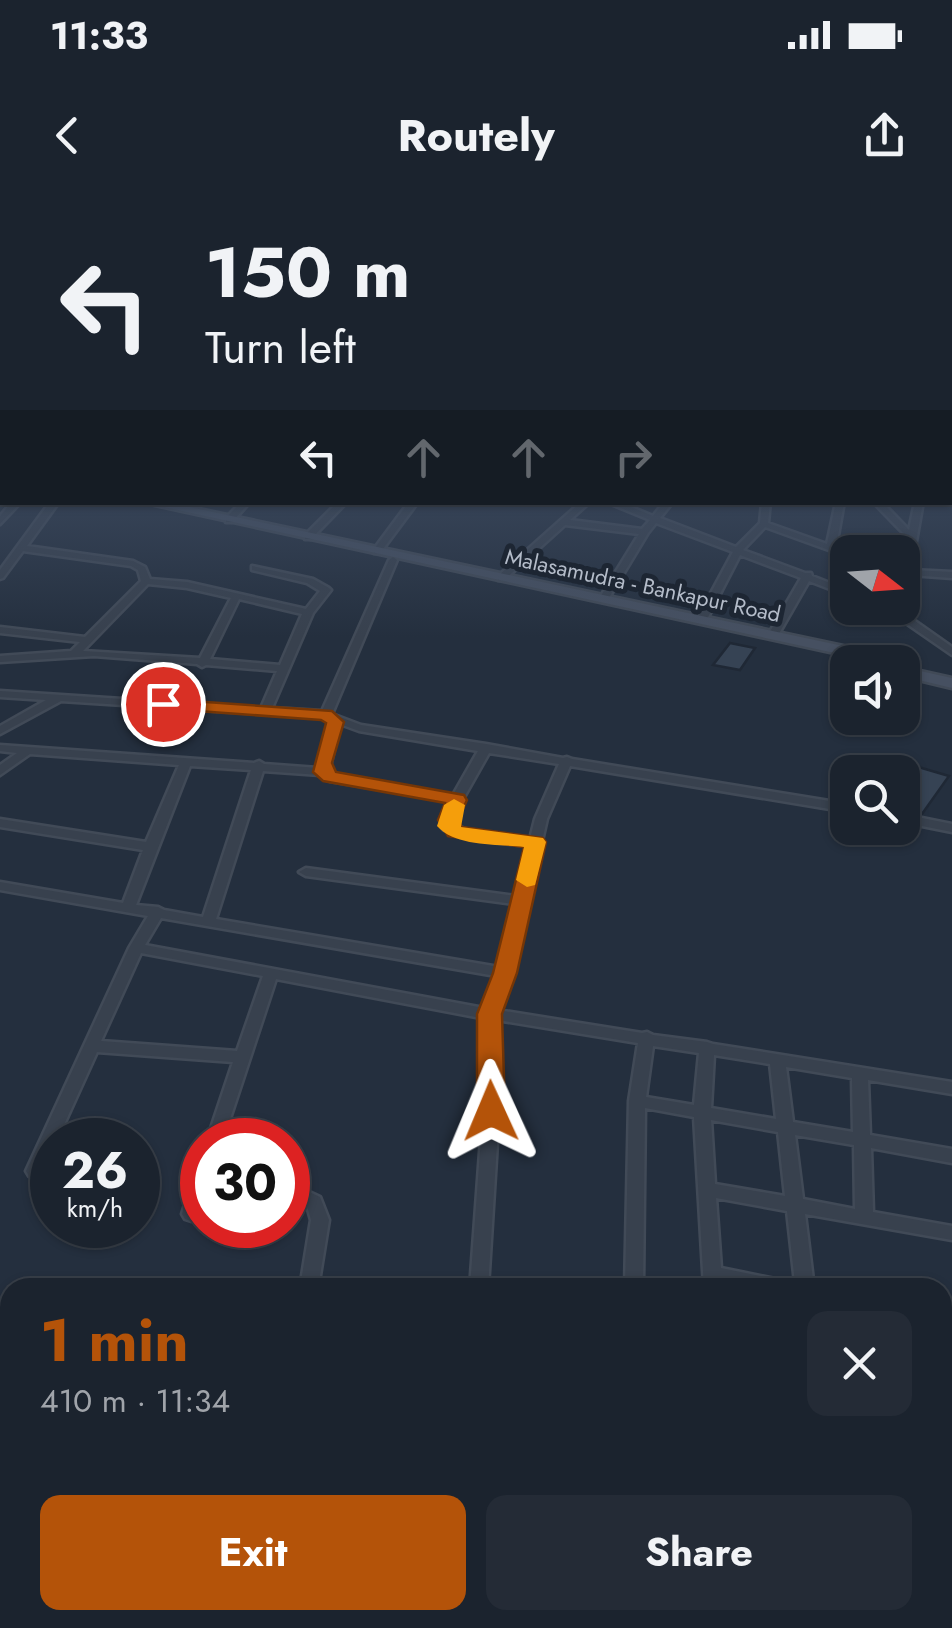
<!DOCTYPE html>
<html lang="en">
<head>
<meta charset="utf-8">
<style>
  :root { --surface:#1b232e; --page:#242b36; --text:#f1f3f6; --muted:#a0a4aa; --line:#39404a; --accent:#b45309 }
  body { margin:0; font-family:Jost,sans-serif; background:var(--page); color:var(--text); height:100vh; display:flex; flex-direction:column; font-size:38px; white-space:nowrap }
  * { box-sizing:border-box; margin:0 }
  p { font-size:32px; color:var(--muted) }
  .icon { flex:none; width:55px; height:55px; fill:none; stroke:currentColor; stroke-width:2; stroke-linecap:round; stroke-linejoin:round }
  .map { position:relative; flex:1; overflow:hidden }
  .drawer { position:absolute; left:0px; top:1078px; width:952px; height:352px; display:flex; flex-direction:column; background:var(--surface); border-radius:30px 30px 0 0; box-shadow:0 2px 8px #0004,0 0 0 2px var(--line) }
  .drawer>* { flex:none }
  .top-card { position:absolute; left:0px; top:0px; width:952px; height:305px; box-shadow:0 2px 8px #0004,0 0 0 2px var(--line); background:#1b232e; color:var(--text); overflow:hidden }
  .needle { width:65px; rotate:107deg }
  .controls { position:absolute; left:830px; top:335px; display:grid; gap:20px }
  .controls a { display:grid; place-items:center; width:90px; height:90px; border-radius:20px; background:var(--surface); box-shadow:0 2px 8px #0004,0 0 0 2px var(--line); font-size:50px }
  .speed { position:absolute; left:30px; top:918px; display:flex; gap:20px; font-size:50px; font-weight:700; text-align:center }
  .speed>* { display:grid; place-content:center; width:130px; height:130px; border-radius:50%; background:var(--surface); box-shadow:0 2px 8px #0004,0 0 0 2px var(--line); line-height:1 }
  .speed small { font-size:25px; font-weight:400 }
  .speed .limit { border:15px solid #d22; background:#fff; color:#111 }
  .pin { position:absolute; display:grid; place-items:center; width:85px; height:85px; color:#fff; margin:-42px; border:5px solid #fff; border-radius:50%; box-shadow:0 2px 10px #0007 }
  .me { position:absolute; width:110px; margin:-55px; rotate:359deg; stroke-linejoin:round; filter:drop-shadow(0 0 8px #0008) }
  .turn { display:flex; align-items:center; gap:35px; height:210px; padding:0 40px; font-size:45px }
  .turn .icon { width:130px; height:130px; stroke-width:2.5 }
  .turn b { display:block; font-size:70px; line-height:85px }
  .lanes { display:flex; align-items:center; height:95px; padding:0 40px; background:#0003; justify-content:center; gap:50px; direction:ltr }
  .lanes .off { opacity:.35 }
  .round { display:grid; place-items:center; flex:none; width:105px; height:105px; border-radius:20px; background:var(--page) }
  .headline { display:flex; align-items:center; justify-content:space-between; height:170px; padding:0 40px }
  h1 { font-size:60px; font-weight:700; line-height:75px; color:var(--accent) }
  .button { display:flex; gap:20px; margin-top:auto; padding:20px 40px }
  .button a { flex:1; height:115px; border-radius:20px; background:var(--accent); color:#fff; font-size:40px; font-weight:700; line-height:115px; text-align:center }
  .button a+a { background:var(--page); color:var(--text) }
  .status { display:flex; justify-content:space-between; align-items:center; height:70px; padding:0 50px; background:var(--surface); direction:ltr }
  .status svg { height:28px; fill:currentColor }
  header { display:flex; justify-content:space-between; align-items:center; height:130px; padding:0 40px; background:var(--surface); font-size:45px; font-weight:700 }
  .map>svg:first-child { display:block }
  .building { fill:#364354; stroke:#1f2835; stroke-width:2.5 }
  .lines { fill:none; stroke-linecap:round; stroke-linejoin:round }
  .street-casing { stroke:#414a57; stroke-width:5 }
  .secondary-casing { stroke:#414a57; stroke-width:5 }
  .street { fill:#38414e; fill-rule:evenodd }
  .secondary { fill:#465061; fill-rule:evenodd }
  .route { fill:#b45309; stroke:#753606; stroke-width:2.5 }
  .slow { fill:#f59e0b }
  .labels { text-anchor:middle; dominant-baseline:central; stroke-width:10; stroke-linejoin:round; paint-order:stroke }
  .far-street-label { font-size:22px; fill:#b4bcc9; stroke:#1d2633 }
</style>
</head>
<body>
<div class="status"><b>11:33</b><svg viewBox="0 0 49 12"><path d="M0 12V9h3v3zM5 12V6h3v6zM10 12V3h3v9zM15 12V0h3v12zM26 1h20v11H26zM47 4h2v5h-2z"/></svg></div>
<header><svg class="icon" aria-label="back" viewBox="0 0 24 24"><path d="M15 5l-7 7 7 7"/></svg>Routely<svg class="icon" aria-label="share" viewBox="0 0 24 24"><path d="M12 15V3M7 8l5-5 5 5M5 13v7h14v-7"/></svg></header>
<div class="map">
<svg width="952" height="1428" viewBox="0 0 952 1428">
  <rect width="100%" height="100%" fill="#242f3e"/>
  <g class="building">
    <polygon points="730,443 755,448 740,470 713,465"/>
    <polygon points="915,566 949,576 922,614 902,608 902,582"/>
  </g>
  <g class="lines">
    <defs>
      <g id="street">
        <rect x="950" y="240" width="2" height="4"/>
        <rect x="0" y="241" width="2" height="4"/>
        <rect x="0" y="254" width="2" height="6"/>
        <rect x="950" y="260" width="2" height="4"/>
        <rect x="950" y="283" width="2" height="4"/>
        <polygon points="12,302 21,302 0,324 0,316"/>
        <path d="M50,302H59L27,346L133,361L145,367L150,379L187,382L306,409L320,391L307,383L252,370V366L313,379L329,388L331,390L313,413L272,508L322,511L389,360L393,357L397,360L332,514L361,525L486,544L563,558L567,557L572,559L848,604V612L570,566L547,619L512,773L498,810L642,833L647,832L653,835L707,842L713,844L952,882V894L868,880L870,935L952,949V963L871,948L873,1012L952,1026V1040L805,1014L814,1088H740L722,1084V1088H704L694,917L645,908L643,1088H625L629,901L638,843L497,820L499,911L488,1088H470L483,911L481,818L276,779L223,940H207L233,862L97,852L57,940H52V951L41,976L35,978L29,976L26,971L129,748L148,716L0,690V682L123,703L143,650L0,627V619L146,642L179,565L30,554L0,575V565L17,553L0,551V545L254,563L259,561L264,564L318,568L330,521L324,518L61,501L0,534V526L46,500L0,497V491L261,508L277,471L206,465L202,467L197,464L94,456L0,462V456L71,451L80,442L0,433V427L85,437L141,381L138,370L131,366L23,351L3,378L0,379V370ZM148,384L187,388L231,398L200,458L83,451ZM239,399L302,414L280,465L210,459ZM340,524L359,531L478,551L453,595L334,574L329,571ZM489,553L559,564L535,619L530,639L471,631L455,625L463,599ZM190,566L251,570L203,717L164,710L158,707L136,705ZM263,571L320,575L330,581L450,601L442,627L444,630L469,639L528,646L516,696L306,668L299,672L306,676L514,704L499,767L216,719ZM161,718L496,776L484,808L145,745ZM141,753L263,776L237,851L101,841ZM653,846L699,853L694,905L646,897ZM714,855L770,864L776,919L711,908ZM786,867L852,878L853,932L793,922ZM711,920L778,932L785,996L715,984ZM795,935L854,945L855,1009L803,999ZM716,998L787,1011L795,1083L721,1068Z"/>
        <polygon points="241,302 250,302 232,322 226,322 226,318"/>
        <polygon points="338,302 347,302 311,339 305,339 305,335"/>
        <polygon points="409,302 418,302 380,353 374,353 374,349"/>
        <polygon points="581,302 590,302 570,320 642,329 650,320 606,302 619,302 653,316 664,302 673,302 660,318 736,347 760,323 762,302 770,302 768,323 827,344 836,302 844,302 836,347 851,352 848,352 848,357 765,327 743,350 805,373 811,373 812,376 848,390 848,396 809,381 777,437 769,437 768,435 801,378 740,355 707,419 699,421 697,419 733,352 656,323 648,333 607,401 599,399 639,334 565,325 504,380 498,380 498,376"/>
        <polygon points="873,302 882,302 909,330 915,302 923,302 911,370 952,372 952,378 910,375 908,416 952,447 952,455 900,419 876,408 888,408 898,412 899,408 902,408 902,365 908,338"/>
        <polygon points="902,614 952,624 952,632 902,622"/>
        <polygon points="202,972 202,1006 197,1019 191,1021 185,1019 182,1014 193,979 196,974"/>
        <polygon points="288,982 320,997 329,1020 318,1088 300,1088 311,1020 307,1006 288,997"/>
        <polygon points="942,1106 952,1107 952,1123 942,1122"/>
        <polygon points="942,1208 952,1209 952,1229 942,1227"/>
        <polygon points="242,1420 266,1420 264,1428 240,1428"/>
        <polygon points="423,1420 447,1420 445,1428 421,1428"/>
        <polygon points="597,1420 621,1420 619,1428 595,1428"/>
        <rect x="690" y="1420" width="24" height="8"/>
        <polygon points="765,1420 818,1420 822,1428 769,1428"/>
      </g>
      <g id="secondary">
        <rect x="0" y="274" width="2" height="6"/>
        <polygon points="141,302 166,302 895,457 903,462 876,462"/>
        <polygon points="902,467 952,478 952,488 902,476"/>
        <polygon points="952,1367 952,1411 943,1414 945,1420 942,1428 906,1428 909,1420 942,1420 942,1371"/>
      </g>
    </defs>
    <use href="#street" class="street-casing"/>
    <use href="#secondary" class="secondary-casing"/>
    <use href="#street" class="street"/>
    <use href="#secondary" class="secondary"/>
  </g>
  <linearGradient id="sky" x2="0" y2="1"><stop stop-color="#141a22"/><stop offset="0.54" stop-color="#3f4d63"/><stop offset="1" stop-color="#3f4d63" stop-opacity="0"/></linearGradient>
  <rect width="952" height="437" fill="url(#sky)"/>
  <polygon class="route" points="163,499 332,511 344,522 332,563 336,572 464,595 467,600 458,620 462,627 543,638 546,642 517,773 502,814 505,911 501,918 481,918 477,911 477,814 493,773 524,647 448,636 438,620 445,603 323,581 313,572 326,523 321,520 156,508 156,500"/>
  <path class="slow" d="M454,599L465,605L461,627L543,638L546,642L535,685L527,687L516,680L524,647C498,644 455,647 437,626L444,605Z"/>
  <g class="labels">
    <g class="far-street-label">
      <text transform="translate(643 385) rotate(12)">Malasamudra - Bankapur Road</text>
    </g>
  </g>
</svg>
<div class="controls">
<a><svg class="needle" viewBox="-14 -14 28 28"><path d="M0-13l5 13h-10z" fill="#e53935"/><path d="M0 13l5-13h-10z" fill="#a0a4aa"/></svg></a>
<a><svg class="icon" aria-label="sound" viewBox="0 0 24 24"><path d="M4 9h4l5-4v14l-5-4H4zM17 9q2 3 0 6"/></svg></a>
<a><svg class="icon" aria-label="search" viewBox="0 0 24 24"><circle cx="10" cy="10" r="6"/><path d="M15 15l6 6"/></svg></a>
</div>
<div class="speed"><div>26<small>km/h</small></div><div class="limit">30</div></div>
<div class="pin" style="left:163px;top:504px;background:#d93025"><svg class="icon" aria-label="arrive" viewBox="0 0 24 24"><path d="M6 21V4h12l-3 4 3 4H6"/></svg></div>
<svg class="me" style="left:491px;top:911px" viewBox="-20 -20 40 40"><path d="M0-17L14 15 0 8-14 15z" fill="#b45309" stroke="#fff" stroke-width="4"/></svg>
<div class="top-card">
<div class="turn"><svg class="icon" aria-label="left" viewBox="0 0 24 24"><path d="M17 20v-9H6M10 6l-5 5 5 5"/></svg><div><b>150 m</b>Turn left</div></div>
<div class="lanes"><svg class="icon" aria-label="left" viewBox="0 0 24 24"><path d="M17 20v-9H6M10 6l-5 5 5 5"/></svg><svg class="icon off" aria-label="ahead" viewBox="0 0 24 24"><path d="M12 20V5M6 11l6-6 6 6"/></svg><svg class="icon off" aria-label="ahead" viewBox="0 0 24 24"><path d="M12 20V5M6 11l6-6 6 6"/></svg><svg class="icon off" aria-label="right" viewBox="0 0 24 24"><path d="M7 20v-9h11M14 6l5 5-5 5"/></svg></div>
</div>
<section class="drawer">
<div class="headline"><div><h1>1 min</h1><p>410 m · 11:34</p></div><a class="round"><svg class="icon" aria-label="close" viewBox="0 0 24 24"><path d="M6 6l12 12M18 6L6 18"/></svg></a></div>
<div class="button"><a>Exit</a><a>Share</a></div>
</section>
</div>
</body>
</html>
